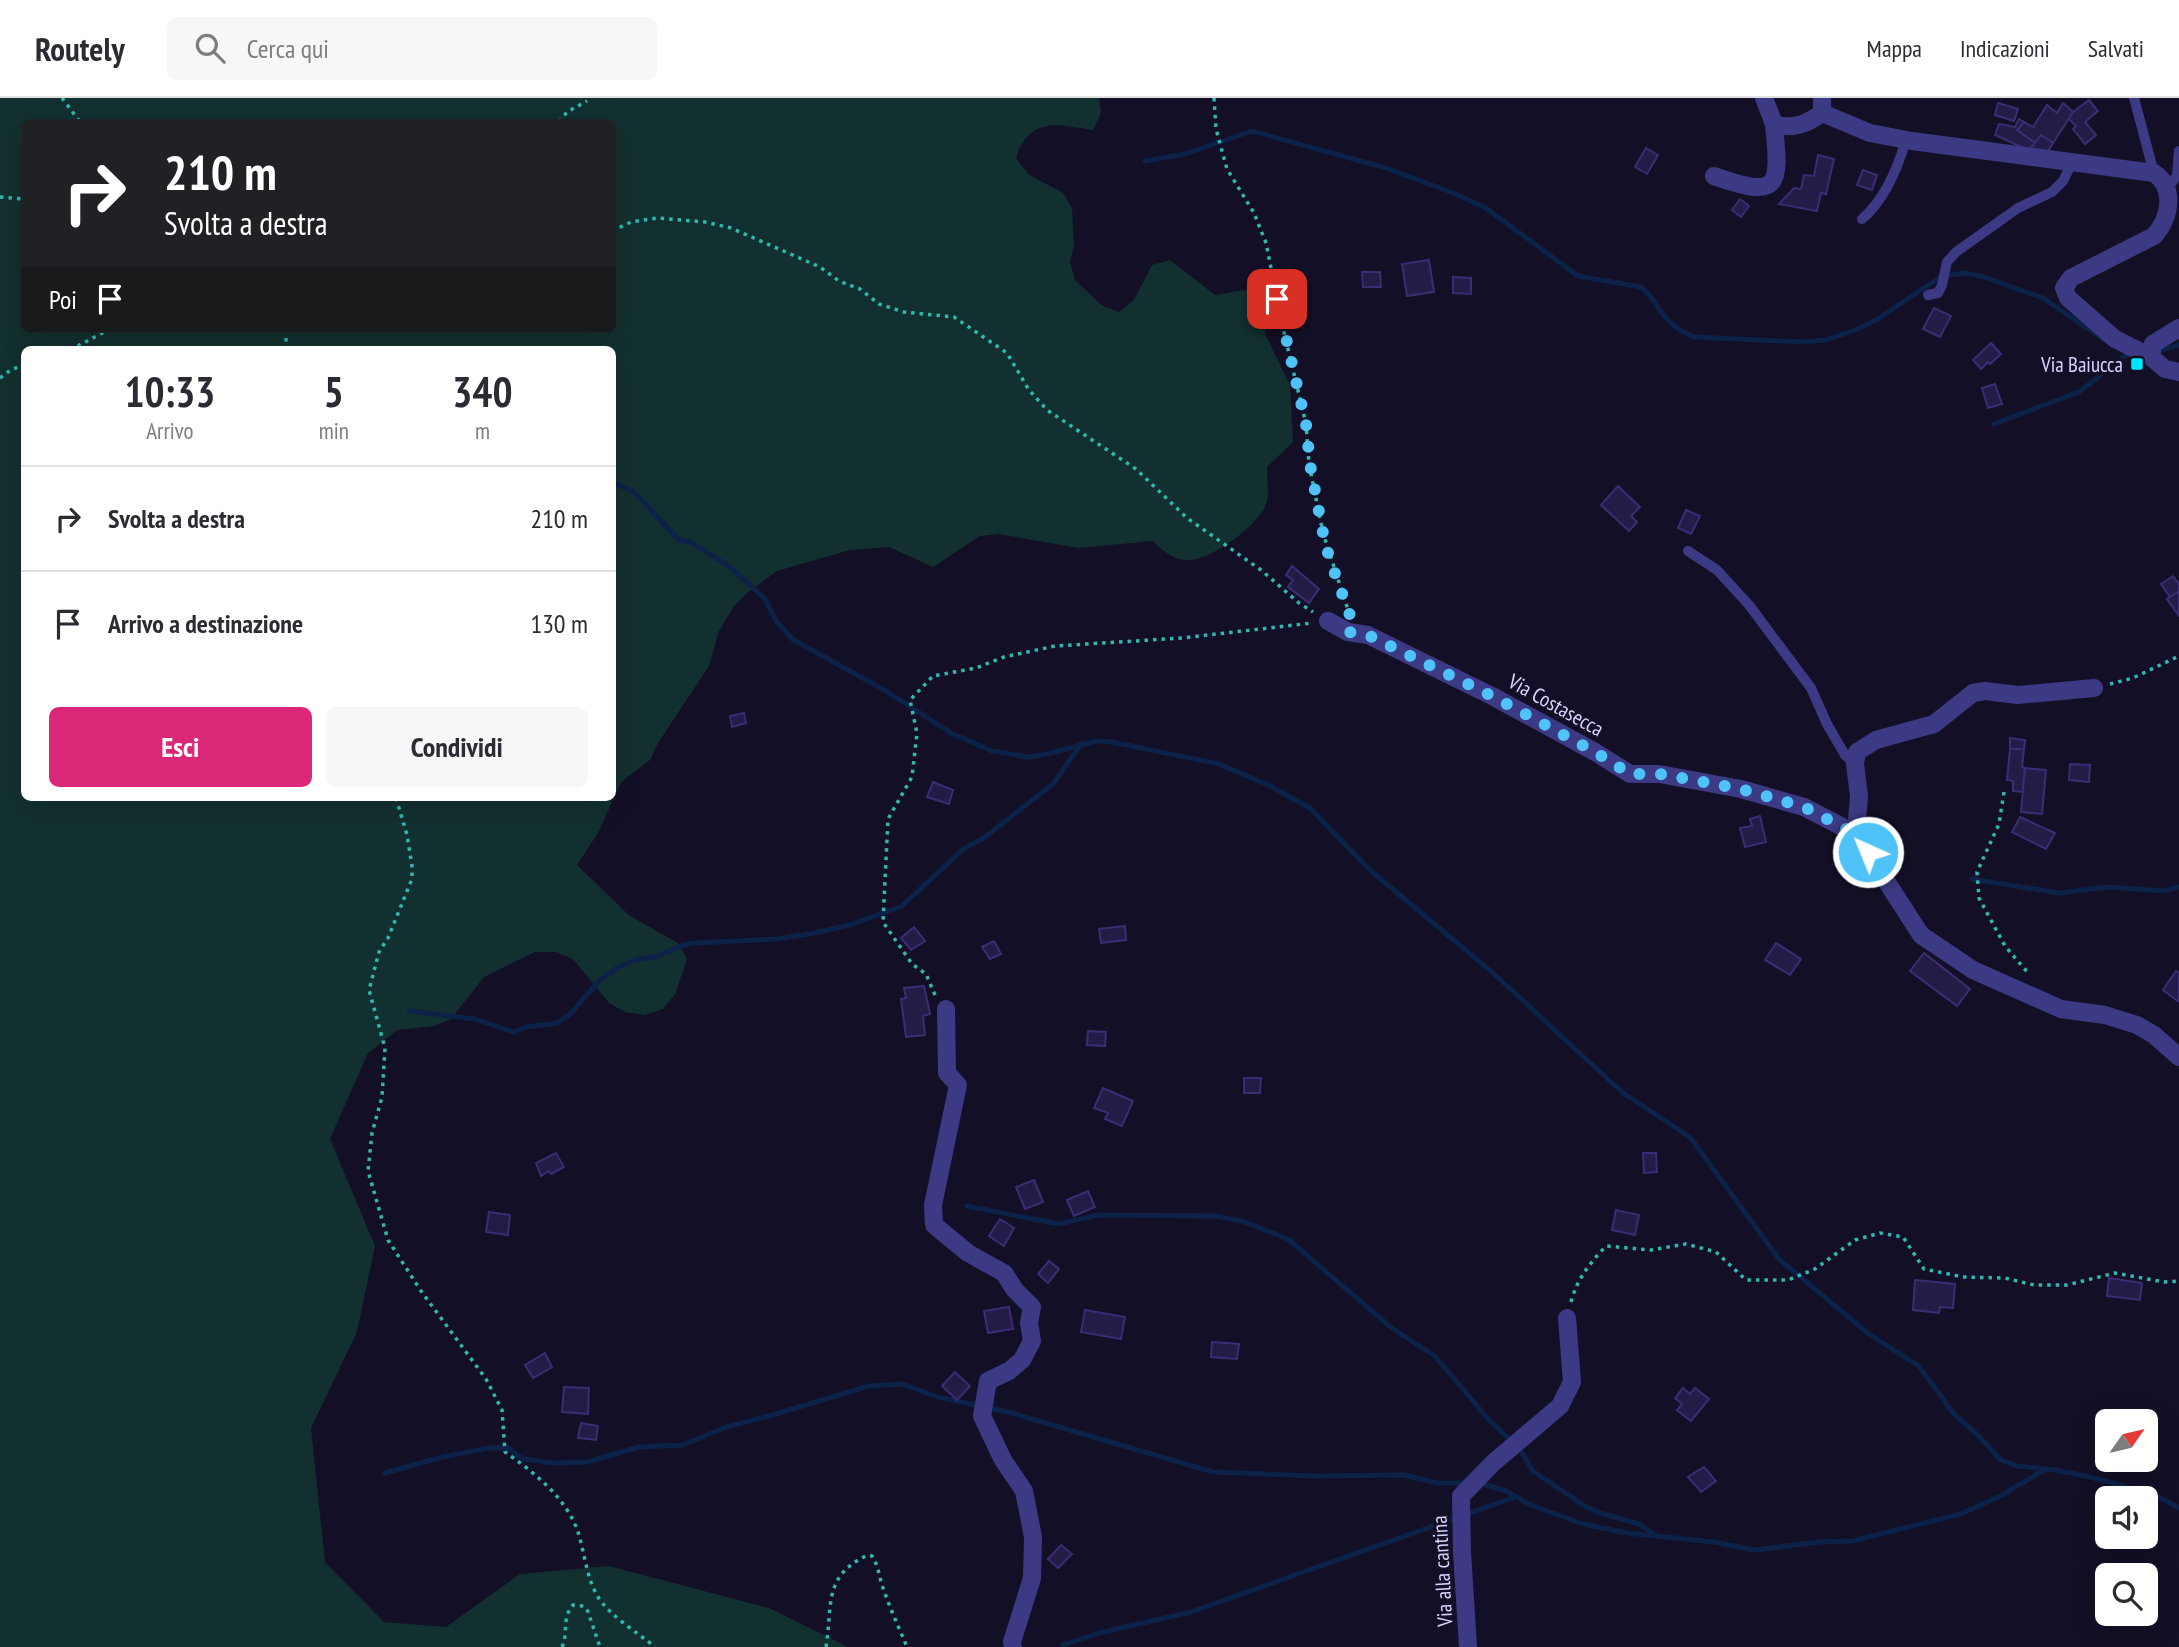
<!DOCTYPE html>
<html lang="it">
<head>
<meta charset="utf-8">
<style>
  :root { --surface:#fff; --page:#f7f7f7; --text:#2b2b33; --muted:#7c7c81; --line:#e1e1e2; --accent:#db2777 }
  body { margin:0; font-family:"PT Sans Narrow",sans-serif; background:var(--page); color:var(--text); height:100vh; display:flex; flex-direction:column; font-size:26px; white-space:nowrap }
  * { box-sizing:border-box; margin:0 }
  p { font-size:23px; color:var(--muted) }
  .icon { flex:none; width:38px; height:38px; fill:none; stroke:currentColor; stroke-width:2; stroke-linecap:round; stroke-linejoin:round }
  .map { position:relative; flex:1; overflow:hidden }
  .panel { position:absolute; left:21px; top:248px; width:595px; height:455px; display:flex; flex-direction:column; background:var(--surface); border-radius:10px; box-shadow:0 7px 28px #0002 }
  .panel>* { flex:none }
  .hud { position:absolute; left:21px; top:21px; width:595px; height:214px; border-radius:10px; box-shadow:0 7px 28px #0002; background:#202124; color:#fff; overflow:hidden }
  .needle { width:46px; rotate:56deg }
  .fabs { position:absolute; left:2095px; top:1311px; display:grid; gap:14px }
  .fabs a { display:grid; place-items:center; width:63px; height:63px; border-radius:10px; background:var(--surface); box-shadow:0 7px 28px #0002; font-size:35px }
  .pin { position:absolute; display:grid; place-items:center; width:60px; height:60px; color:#fff; margin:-30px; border-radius:14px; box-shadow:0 4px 10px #0006 }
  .me { position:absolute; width:77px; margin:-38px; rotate:316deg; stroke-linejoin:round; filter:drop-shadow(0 0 5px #0008) }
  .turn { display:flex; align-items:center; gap:24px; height:147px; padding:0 28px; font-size:32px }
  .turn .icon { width:91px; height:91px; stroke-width:2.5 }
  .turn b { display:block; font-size:49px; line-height:60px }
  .then { display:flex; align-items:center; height:66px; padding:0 28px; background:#0003; gap:14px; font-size:26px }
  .eta { display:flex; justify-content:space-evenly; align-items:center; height:119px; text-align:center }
  .eta b { font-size:42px; font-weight:700; line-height:49px }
  .primary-button { display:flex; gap:14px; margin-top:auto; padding:14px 28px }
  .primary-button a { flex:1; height:80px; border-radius:10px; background:var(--accent); color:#fff; font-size:28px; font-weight:700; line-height:80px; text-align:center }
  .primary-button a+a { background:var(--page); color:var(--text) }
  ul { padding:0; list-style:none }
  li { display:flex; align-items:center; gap:21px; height:105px; padding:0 28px; border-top:2px solid var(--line) }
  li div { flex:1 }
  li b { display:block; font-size:26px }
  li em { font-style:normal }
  header { display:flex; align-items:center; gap:42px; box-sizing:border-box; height:98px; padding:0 35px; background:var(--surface); border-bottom:2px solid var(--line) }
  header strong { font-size:33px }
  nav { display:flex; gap:38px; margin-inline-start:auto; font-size:24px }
  .search { width:490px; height:63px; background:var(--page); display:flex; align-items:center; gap:18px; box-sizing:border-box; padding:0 24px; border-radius:10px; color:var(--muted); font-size:26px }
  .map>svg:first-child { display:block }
  .green { fill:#12302f; fill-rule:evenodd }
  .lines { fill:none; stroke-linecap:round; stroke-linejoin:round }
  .stream { stroke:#0c2248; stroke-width:5 }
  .building { fill:#241b47; stroke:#3b2d73; stroke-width:2 }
  .path { stroke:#2fb8b0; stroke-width:3.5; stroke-dasharray:3.5 5; stroke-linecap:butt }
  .service { stroke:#3d3a85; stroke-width:10 }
  .minor { stroke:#3d3a85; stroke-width:18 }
  .route { stroke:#4fc3f7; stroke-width:12; stroke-dasharray:0 21.6 }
  .poi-dot { fill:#00e5ff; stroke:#130f26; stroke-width:2.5 }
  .labels { text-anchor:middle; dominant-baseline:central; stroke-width:7; stroke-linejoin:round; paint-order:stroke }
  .poi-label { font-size:21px; fill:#d9d4ff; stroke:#130f26; text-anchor:end }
  .street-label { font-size:21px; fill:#d9d4ff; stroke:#130f26 }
</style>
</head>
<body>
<header>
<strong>Routely</strong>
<div class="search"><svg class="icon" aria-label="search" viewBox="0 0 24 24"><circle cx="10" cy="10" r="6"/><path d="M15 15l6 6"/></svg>Cerca qui</div>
<nav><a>Mappa</a><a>Indicazioni</a><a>Salvati</a></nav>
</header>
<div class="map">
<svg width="2179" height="1549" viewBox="0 0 2179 1549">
  <rect width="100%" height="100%" fill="#130f26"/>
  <path class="green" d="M0,0H1099L1101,15L1093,32C1058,27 1029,18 1016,60L1028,76L1063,95L1072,110L1074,147L1070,164L1075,182L1101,207L1119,214L1134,202L1152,167L1170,162L1215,197L1270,188L1265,236L1290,287L1293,344L1267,369C1267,380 1269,392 1267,403C1263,425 1208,465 1186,462C1172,461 1162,452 1153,443L1078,450L999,436L980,438L933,469L889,449L850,452L777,473L747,495L734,508L719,533L709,568L658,645L650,662L621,684L598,735L577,767L630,818L678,845L687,861L675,896L663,911L645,917L625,914L609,905L573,861L555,854H535L484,879L451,921L434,928L397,932L368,955L330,1041L375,1148L357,1234L311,1330L325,1464L384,1524L446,1529L520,1476L609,1468L769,1510L848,1549H0ZM24,24H612V231H24ZM24,252H612V700H24Z"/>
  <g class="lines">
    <g class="stream">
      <path d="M1145,63L1185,56L1252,33L1386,70L1456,96L1486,110L1578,178L1641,189C1663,208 1660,226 1695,239L1804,244L1826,242L1855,232L1876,222L1942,178L1965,175L1981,178L2043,200L2104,242"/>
      <polyline points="2155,254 2179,247"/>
      <polyline points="1994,326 2079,294 2128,256"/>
      <polyline points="612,384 634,394 679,442 691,444 730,469 764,500 777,524 792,541 886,593 951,635 992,653 1029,659 1047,656 1097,643 1112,644 1219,666 1266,686 1310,710 1369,771 1493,875 1623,995 1690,1039 1779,1161 1869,1236 1919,1268 1954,1316 1978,1337 2001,1362 2018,1368 2056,1372 2090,1379 2154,1396 2179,1410"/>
      <polyline points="1972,781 2059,795 2108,789 2164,793 2179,789"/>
      <polyline points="409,913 475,921 513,934 527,929 557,925 570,916 601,881 620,868 638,861 656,859 681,848 694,845 778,841 814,835 850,827 902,808 962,752 985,739 1053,686 1081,646"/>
      <polyline points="967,1108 1059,1126 1098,1117 1214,1118 1242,1123 1288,1141 1393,1231 1435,1258 1489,1322 1520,1351 1533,1373 1585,1408 1600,1415 1639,1426 1657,1438"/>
      <polyline points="385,1375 442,1359 490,1350 508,1350 523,1361 555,1365 587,1364 639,1349 683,1347 726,1329 769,1318 869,1288 902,1286 938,1299 1008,1314 1213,1374 1315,1378 1404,1377 1437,1385 1466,1385"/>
      <polyline points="1480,1385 1506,1393 1531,1407 1583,1426 1627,1435 1714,1444 1755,1452 1819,1444 1852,1443 1961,1416 2002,1397 2046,1371"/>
      <polyline points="1063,1547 1099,1535 1191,1514 1515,1399"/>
    </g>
  </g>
  <g class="building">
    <polygon points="2089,2 2098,13 2085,24 2096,37 2085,46 2073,31 2076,28 2068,20 2073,14"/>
    <polygon points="1998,5 2018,11 2014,23 1995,17"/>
    <polygon points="2063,5 2073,14 2053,45 2041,37 2035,45 2017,32 2024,24 2033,29 2047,7 2057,15"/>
    <polygon points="2019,21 2024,24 2017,32 2035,45 2028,52 1995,37 1999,26 2015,29"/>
    <polygon points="2041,37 2053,45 2045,58 2031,50"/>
    <polygon points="1646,50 1658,57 1647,76 1635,69"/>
    <polygon points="1818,57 1834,61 1826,96 1821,95 1817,113 1779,106 1794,90 1801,91 1804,77 1814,78"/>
    <polygon points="1863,72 1877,77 1872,92 1857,87"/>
    <polygon points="1740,101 1749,108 1741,119 1732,112"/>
    <polygon points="1429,162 1434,194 1407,198 1402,166"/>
    <polygon points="1362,174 1380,174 1381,189 1363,189"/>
    <polygon points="1453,179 1471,180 1471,196 1453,195"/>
    <polygon points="1934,210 1951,218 1940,239 1923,231"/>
    <polygon points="1991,245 2001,256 1990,266 1988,264 1981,271 1973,262"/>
    <polygon points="1995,286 2002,306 1988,310 1982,290"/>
    <polygon points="1618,388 1640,409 1631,418 1637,424 1629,433 1601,407"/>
    <polygon points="1686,412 1700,418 1691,436 1678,430"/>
    <polygon points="1292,468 1319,491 1309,505 1288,489 1293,482 1286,477"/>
    <polygon points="2173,478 2179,486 2179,493 2170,499 2161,486"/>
    <polygon points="2179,493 2179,518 2167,501"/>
    <polygon points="744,615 746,625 732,629 730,618"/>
    <polygon points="2010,640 2025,642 2024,651 2010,651"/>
    <polygon points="2010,651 2024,651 2022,669 2025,670 2023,694 2013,693 2013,683 2007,682"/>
    <polygon points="2070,666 2090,667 2089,684 2069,682"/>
    <polygon points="2025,670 2046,672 2042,716 2021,714"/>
    <polygon points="933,684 953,692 949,706 927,699"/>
    <polygon points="1760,718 1766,744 1745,749 1740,730 1752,728 1750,721"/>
    <polygon points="2020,719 2055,735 2046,751 2012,734"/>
    <polygon points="1125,828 1126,842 1101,845 1099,831"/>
    <polygon points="914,829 925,843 911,852 901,840"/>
    <polygon points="994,843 1001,856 990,861 982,849"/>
    <polygon points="1776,845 1801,861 1790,877 1765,862"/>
    <polygon points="1924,855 1970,891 1957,908 1910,873"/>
    <polygon points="2176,873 2179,875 2179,904 2163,892"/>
    <polygon points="924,888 930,916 923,918 925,937 906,939 901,901 906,900 904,890"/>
    <polygon points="1088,933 1106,934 1105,948 1087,947"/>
    <polygon points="1244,980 1261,980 1260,995 1244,995"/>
    <polygon points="1103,990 1133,1003 1122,1028 1105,1021 1108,1015 1094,1010"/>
    <polygon points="556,1055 564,1069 551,1076 549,1073 541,1078 536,1065"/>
    <polygon points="1643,1055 1656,1055 1657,1074 1644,1075"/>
    <polygon points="1034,1082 1043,1104 1025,1111 1016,1089"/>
    <polygon points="1088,1093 1095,1109 1074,1118 1067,1102"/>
    <polygon points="1616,1112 1639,1117 1635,1137 1612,1132"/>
    <polygon points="489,1114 510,1117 508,1137 486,1134"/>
    <polygon points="1000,1121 1014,1130 1004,1148 989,1138"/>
    <polygon points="1049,1163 1059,1171 1048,1185 1038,1176"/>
    <polygon points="2109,1180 2142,1185 2140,1202 2107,1198"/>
    <polygon points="1915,1182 1955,1186 1953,1210 1940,1209 1939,1215 1913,1212"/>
    <polygon points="1009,1209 1013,1231 988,1235 984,1213"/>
    <polygon points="1085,1212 1125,1219 1121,1241 1081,1234"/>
    <polygon points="1212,1244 1239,1246 1237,1261 1211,1259"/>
    <polygon points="545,1255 552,1269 533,1280 525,1267"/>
    <polygon points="955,1274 970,1288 957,1302 942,1288"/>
    <polygon points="564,1289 589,1290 588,1316 562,1314"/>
    <polygon points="1683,1290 1690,1296 1695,1290 1709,1301 1691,1323 1677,1312 1682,1306 1675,1300"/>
    <polygon points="581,1325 598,1328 596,1342 578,1340"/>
    <polygon points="1704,1369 1716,1383 1701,1394 1688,1379"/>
    <polygon points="1061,1447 1072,1456 1058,1470 1048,1461"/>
  </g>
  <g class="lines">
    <g class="path">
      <polyline points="62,0 80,24"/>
      <polyline points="1214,0 1216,31 1227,71 1254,115 1266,145 1283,230 1306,326 1309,366 1323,435 1349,515"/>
      <polyline points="559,24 567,14 587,3"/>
      <polyline points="0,99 24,101"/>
      <polyline points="612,133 631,124 658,120 705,124 731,130 820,169 839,183 860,191 879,206 904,214 954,219 1007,255 1029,292 1047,312 1136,371 1187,420 1261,472 1299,505 1313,514"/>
      <polyline points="70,252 110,231"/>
      <polyline points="286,252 286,231"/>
      <polyline points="0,280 12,271 24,268"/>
      <polyline points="2110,586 2133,580 2179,558"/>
      <polyline points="2004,694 1999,726 1977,774 1979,800 2005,848 2029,876"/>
      <path d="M396,700L407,737L412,768V781L388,840L379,854L369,892L385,950L382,999L372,1035L368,1073L388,1142L421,1193L486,1281L502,1312L505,1354C535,1375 568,1401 579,1437C585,1458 587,1481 598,1499C609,1517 638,1535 655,1549"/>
      <polyline points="935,897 926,876 912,866 883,824 888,721 912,679 917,635 910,602 933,578 976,570 1004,559 1055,548 1182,540 1312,525"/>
      <path d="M1571,1204C1577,1181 1590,1165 1606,1148L1651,1152L1686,1146L1716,1154L1746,1182H1788L1815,1171L1855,1142L1880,1135L1903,1139L1924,1171L1963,1179L2005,1180L2034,1187H2067L2115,1175L2164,1184L2179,1183"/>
      <path d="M562,1549C569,1533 561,1521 573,1507L582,1508L587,1511L600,1549"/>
      <path d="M826,1549C833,1508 822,1478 868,1457L872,1458C879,1469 879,1479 883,1490C890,1510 899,1530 907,1549"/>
    </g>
    <g class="service">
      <polyline points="2134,0 2154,75"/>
      <polyline points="2168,89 2177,78 2179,53"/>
      <path d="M1862,121C1885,102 1898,69 1906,42"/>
      <polyline points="1928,197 1938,195 1942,187 1947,164 1956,154 2018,110 2052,94 2063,83 2072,65"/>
      <polyline points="1688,453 1717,472 1749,507 1811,590 1827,626 1845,657 1855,666"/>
    </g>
    <g class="minor">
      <path d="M1764,0L1774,26C1792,32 1807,26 1822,15"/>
      <path d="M1822,0V15L1870,35L1912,43L2154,75C2176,90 2170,120 2154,138L2071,180L2064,190L2068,200L2115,241L2151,259L2165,271L2179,274"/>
      <path d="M1714,78C1781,102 1780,88 1774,26"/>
      <polyline points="2151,259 2153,246 2179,230"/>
      <polyline points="1328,523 1348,534 1368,537 1494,599 1595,654 1630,676 1659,676 1741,691 1804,709 1856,736 1921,837 1973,872 2061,911 2105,917 2137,927 2154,937 2179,959"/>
      <polyline points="1856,736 1859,698 1855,666 1857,654 1876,642 1934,626 1973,595 1985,593 2018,597 2094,590"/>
      <polyline points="946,911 947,975 958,987 933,1107 934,1127 968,1155 1004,1175 1015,1192 1032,1209 1029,1225 1032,1243 1022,1262 1009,1273 988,1283 982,1318 1003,1362 1024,1393 1033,1439 1032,1480 1012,1544 1013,1549"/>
      <polyline points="1468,1549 1462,1454 1461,1398 1493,1365 1560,1308 1572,1284 1567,1220"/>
    </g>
  </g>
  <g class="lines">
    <polyline class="route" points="1277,201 1306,326 1310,366 1323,435 1329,459 1352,523 1348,534 1368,537 1494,599 1595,654 1630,676 1660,676 1741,691 1804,709 1856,736 1868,754"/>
  </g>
  <rect class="poi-dot" x="2130" y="259" width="14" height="14" rx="3.5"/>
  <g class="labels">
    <g class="poi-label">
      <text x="2123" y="266">Via Baiucca</text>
    </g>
    <g class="street-label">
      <text transform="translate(1556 607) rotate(29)">Via Costasecca</text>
      <text transform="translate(1442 1473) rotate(-93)">Via alla cantina</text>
    </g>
  </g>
</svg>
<div class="fabs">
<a><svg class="needle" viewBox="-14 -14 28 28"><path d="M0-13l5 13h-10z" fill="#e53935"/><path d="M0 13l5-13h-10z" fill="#7c7c81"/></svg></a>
<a><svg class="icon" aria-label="sound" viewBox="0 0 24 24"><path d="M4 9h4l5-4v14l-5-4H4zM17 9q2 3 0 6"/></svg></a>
<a><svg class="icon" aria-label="search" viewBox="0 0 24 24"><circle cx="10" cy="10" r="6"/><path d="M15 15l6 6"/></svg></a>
</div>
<div class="pin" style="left:1277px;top:201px;background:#d93025"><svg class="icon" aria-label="arrive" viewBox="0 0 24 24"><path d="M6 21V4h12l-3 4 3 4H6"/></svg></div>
<svg class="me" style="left:1868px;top:754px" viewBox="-20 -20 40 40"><circle r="17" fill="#4fc3f7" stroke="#fff" stroke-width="3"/><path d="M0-11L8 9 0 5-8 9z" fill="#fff"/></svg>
<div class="hud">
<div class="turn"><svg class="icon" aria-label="right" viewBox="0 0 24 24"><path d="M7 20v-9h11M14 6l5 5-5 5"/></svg><div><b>210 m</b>Svolta a destra</div></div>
<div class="then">Poi<svg class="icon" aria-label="arrive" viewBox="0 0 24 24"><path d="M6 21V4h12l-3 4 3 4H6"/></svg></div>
</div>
<section class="panel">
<div class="eta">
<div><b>10:33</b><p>Arrivo</p></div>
<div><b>5</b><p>min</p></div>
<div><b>340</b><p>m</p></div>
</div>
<ul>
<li><svg class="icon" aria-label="right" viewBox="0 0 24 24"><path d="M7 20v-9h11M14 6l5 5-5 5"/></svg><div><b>Svolta a destra</b></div><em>210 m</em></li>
<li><svg class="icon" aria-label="arrive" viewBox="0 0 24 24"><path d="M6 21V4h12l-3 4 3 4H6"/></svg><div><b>Arrivo a destinazione</b></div><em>130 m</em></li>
</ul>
<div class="primary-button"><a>Esci</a><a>Condividi</a></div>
</section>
</div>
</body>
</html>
